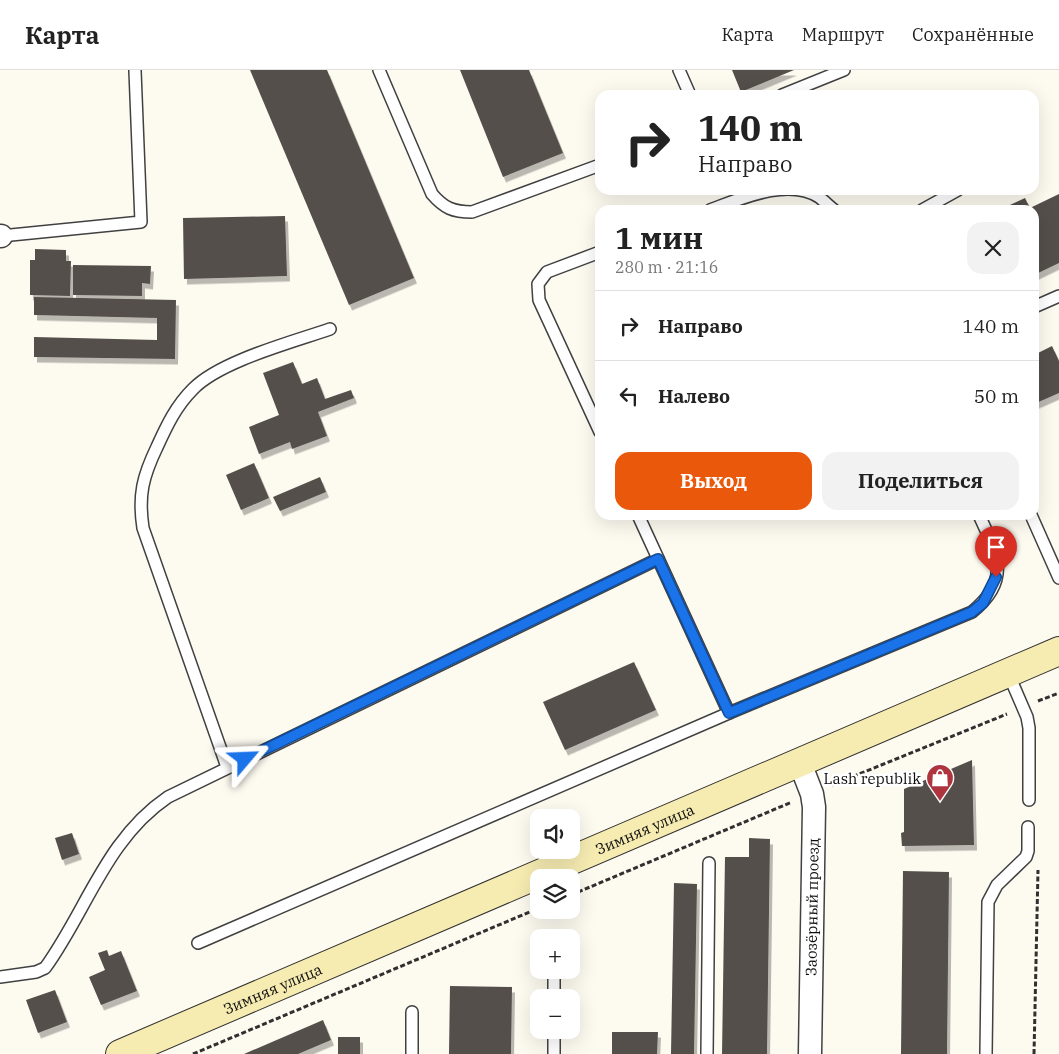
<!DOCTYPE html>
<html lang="ru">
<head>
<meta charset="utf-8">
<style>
  :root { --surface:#fff; --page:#f2f2f2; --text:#222; --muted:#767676; --line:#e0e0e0; --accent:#ea580c }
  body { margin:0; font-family:"IBM Plex Serif",serif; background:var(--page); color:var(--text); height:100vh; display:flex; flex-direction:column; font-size:19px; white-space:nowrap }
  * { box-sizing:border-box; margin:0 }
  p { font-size:16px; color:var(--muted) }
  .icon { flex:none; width:28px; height:28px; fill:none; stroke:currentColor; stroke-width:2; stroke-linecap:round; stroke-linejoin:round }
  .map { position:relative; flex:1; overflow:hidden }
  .panel { position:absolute; left:595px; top:135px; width:444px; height:315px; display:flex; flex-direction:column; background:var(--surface); border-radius:15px; box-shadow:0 5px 20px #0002 }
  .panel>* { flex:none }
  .guide { position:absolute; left:595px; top:20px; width:444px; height:105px; border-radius:15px; box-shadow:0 5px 20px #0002; background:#fff; color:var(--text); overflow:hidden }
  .tools { position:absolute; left:530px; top:739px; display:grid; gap:10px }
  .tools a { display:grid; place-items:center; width:50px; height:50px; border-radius:10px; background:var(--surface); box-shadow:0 5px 20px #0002; font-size:25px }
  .pin { position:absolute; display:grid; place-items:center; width:42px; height:42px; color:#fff; margin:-51px -21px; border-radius:50% 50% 50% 0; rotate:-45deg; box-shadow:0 0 5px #0007 }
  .pin .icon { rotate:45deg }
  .me { position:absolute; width:55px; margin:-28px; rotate:64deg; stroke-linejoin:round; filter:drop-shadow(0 0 4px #0008) }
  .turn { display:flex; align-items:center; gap:18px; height:105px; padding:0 20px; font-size:22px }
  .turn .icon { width:65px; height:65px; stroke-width:2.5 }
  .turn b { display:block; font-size:35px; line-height:42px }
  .round { display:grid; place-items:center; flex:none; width:52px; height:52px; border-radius:15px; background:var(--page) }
  .headline { display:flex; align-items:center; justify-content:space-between; height:85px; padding:0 20px }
  h1 { font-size:30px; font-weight:800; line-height:38px }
  .cta { display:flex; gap:10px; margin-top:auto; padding:10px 20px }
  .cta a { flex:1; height:58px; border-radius:15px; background:var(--accent); color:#fff; font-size:20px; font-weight:800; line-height:58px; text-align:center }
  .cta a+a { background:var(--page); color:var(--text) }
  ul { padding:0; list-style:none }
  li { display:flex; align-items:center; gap:15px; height:70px; padding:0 20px; border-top:1px solid var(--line) }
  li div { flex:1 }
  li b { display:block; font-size:19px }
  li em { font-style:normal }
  header { display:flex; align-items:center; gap:30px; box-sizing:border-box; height:70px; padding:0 25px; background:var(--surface); border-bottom:1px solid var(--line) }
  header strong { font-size:24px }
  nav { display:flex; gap:28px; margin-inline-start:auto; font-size:18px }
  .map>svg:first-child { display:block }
  .building { fill:#554f4b; filter:url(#shadow) }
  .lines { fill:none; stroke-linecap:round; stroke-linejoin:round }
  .service-casing { stroke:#414141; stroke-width:14 }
  .minor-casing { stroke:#414141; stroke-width:25 }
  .secondary-casing { stroke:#303030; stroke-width:30 }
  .path { stroke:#303030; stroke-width:3; stroke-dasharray:5 2.5; stroke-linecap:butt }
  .service { stroke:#fff; stroke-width:11 }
  .minor { stroke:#fff; stroke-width:22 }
  .secondary { stroke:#f6ecb2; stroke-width:28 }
  .route-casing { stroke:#114b97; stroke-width:12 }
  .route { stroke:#1a73e8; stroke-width:9 }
  .labels { text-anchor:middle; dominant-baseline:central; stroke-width:5; stroke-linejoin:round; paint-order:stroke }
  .poi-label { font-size:15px; fill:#0e0e0e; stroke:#fff; text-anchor:end }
  .street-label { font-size:15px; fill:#0e0e0e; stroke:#fff }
</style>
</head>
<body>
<header>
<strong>Карта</strong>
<nav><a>Карта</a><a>Маршрут</a><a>Сохранённые</a></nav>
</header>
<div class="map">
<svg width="1059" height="984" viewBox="0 0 1059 984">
  <defs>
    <filter id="shadow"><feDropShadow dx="3" dy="5.5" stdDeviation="0" flood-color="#0004"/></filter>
  </defs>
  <rect width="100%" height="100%" fill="#fdfaf0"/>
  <g class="building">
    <polygon points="250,0 327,0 414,208 349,235"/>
    <polygon points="460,0 529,0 563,83 503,107"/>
    <polygon points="732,0 794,0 741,22"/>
    <polygon points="1059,124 1059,193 1034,205 1034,140 999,140 1025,128 1030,138"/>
    <polygon points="285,146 287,206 184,209 183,148"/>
    <polygon points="35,179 66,180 66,191 71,191 70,226 30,225 30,190 35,190"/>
    <polygon points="73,195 151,196 150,214 142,213 142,226 73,225"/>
    <polygon points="34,227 176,230 175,289 34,287 34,267 157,270 157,248 34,245"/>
    <polygon points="1052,276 1059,291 1059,323 1034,334 1034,285"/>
    <polygon points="293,292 302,314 317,308 325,329 351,320 354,328 318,342 327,366 292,379 290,372 259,384 249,357 279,345 263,303"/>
    <polygon points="254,393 269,428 241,440 226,405"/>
    <polygon points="320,407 326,422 280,441 273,427"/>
    <polygon points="634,592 656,640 565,680 543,632"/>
    <polygon points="972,690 974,775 902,776 901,763 904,762 904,719"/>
    <polygon points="72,763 79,784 62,790 55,768"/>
    <polygon points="749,768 770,769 767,984 722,984 725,787 749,787"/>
    <polygon points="903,801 949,802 947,984 901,984"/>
    <polygon points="674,813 697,814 694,984 671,984"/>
    <polygon points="107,880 109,886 121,881 137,921 101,935 89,907 105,900 98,883"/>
    <polygon points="450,916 512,917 511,984 449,984"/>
    <polygon points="55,920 67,952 38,963 26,930"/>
    <polygon points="323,950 331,970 298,984 244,984"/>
    <polygon points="612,962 658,962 657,984 612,984"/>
    <rect x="338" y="967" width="22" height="17"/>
  </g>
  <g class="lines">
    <defs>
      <g id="service">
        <path d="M379,0L432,124C444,138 453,142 472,142L600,95"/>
        <polyline points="679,0 690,25"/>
        <polyline points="782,25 844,0"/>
        <path d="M710,140C740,129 788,107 819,127C824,131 829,136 834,140"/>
        <polyline points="922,140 958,120"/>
        <polyline points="1,166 141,152 135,1"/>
        <polyline points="600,182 547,202 538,214 539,230 600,362"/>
        <polyline points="1034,237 1059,226"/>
        <path d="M638,445L729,643L972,542C1012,510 997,484 979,445"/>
        <polyline points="1031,445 1059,508"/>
        <polyline points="1008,603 1027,647 1029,658 1029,730"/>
        <path d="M227,697L143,458C138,425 143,406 157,377C167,355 176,336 193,319C220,291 293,272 330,259"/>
        <polyline points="198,873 729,643"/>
        <path d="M0,907L36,902L45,898C87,840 106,769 168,727L658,489"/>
        <polyline points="554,928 554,900"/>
        <polyline points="412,942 412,984"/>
        <polyline points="554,984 554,960"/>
        <polyline points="707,984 709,793"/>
        <polyline points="986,984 988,832 997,815 1026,787 1028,781 1028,757"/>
      </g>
      <g id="minor">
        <polyline points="0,166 1,166"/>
        <polyline points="800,693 812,724 814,737 810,984"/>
      </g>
      <g id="secondary">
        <path id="s1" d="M120,984L1059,581"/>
      </g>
    </defs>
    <use href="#service" class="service-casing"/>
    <use href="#minor" class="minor-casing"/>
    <use href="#secondary" class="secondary-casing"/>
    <g class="path">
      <polyline points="1038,631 1059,623"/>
      <polyline points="832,715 1007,644"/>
      <polyline points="571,825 792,732"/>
      <polyline points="193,984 539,838"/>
      <polyline points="1034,984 1038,800"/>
    </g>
    <use href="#service" class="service"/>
    <use href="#minor" class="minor"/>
    <use href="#secondary" class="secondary"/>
  </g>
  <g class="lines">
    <defs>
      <polyline id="route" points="245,689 658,489 729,643 972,542 983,533 996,507"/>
    </defs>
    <use href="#route" class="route-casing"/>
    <use href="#route" class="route"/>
  </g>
  <defs>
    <symbol id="shop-pin" viewBox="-11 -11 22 30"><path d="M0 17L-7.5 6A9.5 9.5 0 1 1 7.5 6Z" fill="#ae353f" stroke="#fff"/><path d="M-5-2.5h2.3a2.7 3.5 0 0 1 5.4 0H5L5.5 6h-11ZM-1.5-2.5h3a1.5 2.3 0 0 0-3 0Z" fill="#fff"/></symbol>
  </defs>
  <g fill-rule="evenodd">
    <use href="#shop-pin" x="924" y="692" width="32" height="43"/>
  </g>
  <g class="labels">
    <g class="poi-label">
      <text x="921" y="708">Lash republik</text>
    </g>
    <g class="street-label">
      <text stroke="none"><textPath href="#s1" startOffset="571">Зимняя улица</textPath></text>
      <text transform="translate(812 837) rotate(-89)">Заозёрный проезд</text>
      <text stroke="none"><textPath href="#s1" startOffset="166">Зимняя улица</textPath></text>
    </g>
  </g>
</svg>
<div class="tools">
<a><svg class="icon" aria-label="sound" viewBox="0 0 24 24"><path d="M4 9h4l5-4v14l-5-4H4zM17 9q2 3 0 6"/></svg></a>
<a><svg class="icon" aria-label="layers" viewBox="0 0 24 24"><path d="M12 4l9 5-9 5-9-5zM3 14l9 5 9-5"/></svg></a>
<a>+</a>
<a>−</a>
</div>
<div class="pin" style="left:996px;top:507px;background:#d93025"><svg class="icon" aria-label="arrive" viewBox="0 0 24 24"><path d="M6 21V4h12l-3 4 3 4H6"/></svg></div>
<svg class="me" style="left:245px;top:689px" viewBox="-20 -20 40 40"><path d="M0-17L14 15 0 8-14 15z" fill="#1a73e8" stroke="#fff" stroke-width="4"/></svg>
<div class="guide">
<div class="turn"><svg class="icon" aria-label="right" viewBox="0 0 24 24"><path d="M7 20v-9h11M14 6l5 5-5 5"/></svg><div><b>140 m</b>Направо</div></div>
</div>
<section class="panel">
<div class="headline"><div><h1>1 мин</h1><p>280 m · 21:16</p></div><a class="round"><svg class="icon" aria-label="close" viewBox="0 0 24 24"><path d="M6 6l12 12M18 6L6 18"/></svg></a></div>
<ul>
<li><svg class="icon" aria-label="right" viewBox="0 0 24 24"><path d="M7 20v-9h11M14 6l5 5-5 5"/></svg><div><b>Направо</b></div><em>140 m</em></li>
<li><svg class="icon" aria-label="left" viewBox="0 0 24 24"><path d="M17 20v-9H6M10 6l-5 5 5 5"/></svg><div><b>Налево</b></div><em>50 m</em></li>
</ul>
<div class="cta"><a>Выход</a><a>Поделиться</a></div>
</section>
</div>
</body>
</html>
